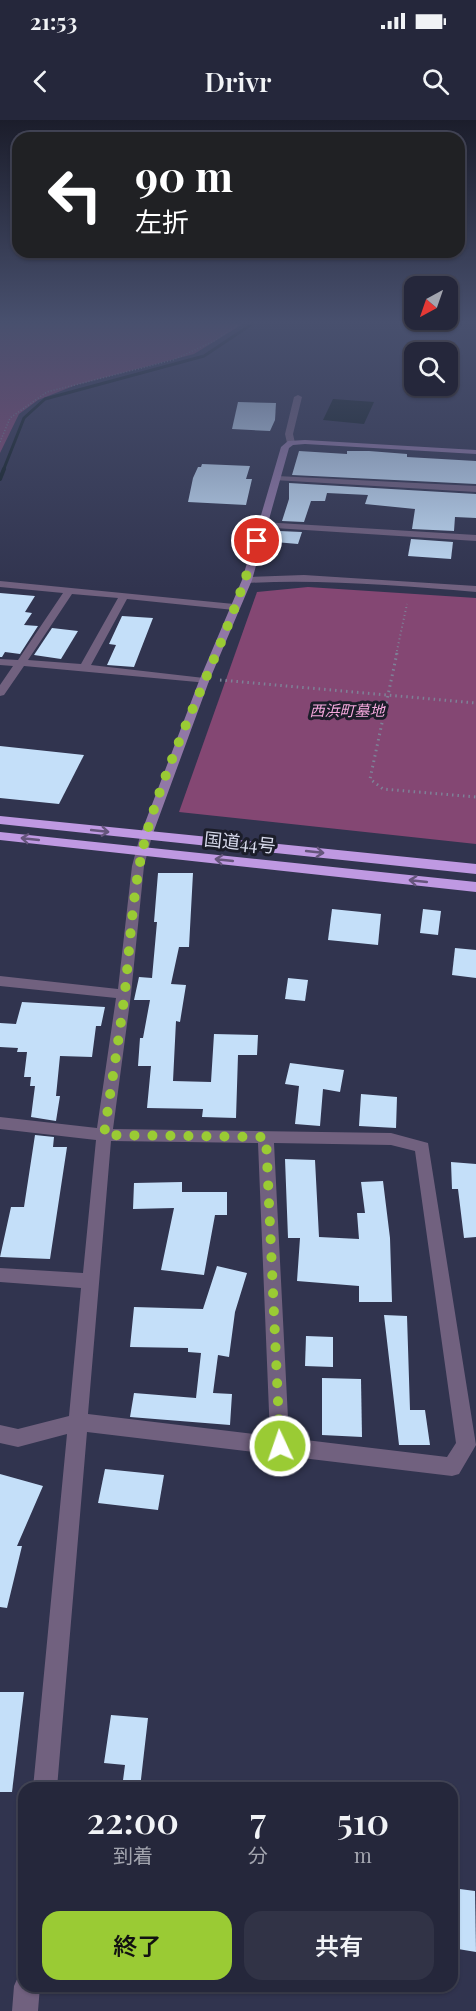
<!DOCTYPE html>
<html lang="ja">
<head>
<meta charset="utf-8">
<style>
  :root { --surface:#25273b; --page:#313346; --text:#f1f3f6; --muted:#a3a5af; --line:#424455; --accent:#9acb34 }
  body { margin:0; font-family:"Playfair Display","Noto Sans JP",serif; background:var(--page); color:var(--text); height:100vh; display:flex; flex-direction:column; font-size:22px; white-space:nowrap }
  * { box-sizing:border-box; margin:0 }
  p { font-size:20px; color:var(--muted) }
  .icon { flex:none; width:33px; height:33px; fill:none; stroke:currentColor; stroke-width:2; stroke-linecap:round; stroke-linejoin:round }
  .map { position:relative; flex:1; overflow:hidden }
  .side { position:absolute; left:18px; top:1662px; width:440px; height:210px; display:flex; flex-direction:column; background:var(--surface); border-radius:18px; box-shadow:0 2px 4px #0004,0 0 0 2px var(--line) }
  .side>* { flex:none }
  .banner { position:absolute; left:12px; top:12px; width:453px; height:126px; border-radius:18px; box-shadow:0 2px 4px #0004,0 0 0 2px var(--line); background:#202124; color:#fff; overflow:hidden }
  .needle { width:39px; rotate:220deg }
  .controls { position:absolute; left:404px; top:156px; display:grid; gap:12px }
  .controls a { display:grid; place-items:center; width:54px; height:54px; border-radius:12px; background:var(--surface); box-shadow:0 2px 4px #0004,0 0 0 2px var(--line); font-size:30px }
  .pin { position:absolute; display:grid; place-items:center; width:51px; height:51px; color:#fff; margin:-26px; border:3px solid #fff; border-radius:50%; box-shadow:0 2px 6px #0007 }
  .me { position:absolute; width:66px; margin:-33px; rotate:357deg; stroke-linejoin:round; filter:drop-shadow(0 0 4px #0008) }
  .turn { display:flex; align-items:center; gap:21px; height:126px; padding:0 24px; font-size:27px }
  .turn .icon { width:78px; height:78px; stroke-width:2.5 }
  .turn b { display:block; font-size:42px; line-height:51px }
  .eta { display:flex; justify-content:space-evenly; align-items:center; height:102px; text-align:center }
  .eta b { font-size:36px; font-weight:600; line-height:42px }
  .cta { display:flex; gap:12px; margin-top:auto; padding:12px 24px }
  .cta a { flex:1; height:69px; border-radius:18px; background:var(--accent); color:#111; font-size:24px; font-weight:600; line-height:69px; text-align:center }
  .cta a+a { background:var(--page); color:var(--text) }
  .status { display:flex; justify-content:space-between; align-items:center; height:42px; padding:0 30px; background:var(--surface); direction:ltr }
  .status svg { height:16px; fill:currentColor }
  header { display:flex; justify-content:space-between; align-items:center; height:78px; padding:0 24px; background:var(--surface); font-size:27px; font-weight:600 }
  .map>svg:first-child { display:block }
  .green { fill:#844773 }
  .water { fill:#0f1e22 }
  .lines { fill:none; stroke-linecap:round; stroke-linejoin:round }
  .stream-far1 { stroke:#0f1e22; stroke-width:3 }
  .stream { stroke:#0f1e22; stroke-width:4 }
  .building { fill:#c4dff9 }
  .path-far2 { stroke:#7e8197; stroke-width:1.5; stroke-dasharray:1 2; stroke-linecap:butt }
  .path-far1 { stroke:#7e8197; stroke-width:2; stroke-dasharray:1 3; stroke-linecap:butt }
  .path { stroke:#7e8197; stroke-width:3; stroke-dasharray:1.5 4; stroke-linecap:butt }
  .street { fill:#71617f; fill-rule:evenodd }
  .secondary { fill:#9178a7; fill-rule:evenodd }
  .highway { fill:#bf99e2; fill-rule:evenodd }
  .oneway { stroke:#65557c }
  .route { stroke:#9acb34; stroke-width:10; stroke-dasharray:0 18 }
  .labels { text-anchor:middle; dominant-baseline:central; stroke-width:6; stroke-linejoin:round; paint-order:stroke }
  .far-park-label { font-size:15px; font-style:italic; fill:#f7aadf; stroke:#1b1d29 }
  .street-label { font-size:18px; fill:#d8dbec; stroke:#1b1d29 }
</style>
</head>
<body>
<div class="status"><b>21:53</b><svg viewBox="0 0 49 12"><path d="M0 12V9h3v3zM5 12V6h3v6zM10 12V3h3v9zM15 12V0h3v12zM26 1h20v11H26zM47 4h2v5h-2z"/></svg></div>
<header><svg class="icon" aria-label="back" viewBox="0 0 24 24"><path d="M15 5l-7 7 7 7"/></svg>Drivr<svg class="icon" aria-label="search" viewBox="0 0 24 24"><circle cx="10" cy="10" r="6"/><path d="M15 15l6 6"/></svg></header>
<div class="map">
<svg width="476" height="1891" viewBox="0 0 476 1891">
  <rect width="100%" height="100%" fill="#31344f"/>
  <g class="green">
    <polygon points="0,204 240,204 241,205 194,234 76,265 38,280 19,294 0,333"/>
    <polygon points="308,467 476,478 476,724 179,692 257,472"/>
  </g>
  <polygon class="water" points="333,279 374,282 364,304 323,300"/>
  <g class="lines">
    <polyline class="stream-far1" points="3,351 24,298 45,279 204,236 252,204"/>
    <polyline class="stream" points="0,359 4,349"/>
  </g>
  <g class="building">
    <polygon points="238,282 276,283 275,300 270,311 232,309"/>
    <polygon points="299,331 347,334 347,331 369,331 407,334 407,337 476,341 476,364 292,355"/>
    <polygon points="202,344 250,346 246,359 252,359 246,385 188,382 193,358 198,347 201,347"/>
    <polygon points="289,363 476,374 476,398 455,397 454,411 412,409 415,389 365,384 368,375 327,373 325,381 311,381 304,402 282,401 289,379"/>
    <polygon points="279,411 302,412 298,424 275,422"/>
    <polygon points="411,419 453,422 451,439 408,436"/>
    <polygon points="0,473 35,476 25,492 32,493 24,505 38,506 20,534 5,532 2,537 0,537"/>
    <polygon points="122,496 153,498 134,547 107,545 116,525 109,524"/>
    <polygon points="52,508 78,511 61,539 34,535"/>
    <polygon points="0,626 84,635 59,684 0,678"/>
    <polygon points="158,753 193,753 189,827 179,827 171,864 186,865 180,902 176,901 173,961 211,962 214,914 258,915 257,935 238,935 236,998 202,997 203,989 147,988 151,946 138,946 140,918 143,918 150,880 134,880 139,857 152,858 157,802 154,802"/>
    <polygon points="332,789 381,794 378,825 328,820"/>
    <polygon points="423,789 441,791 438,815 420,813"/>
    <polygon points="455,828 476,830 476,858 452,855"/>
    <polygon points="288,858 308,860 305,881 285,879"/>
    <polygon points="22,882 105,887 101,906 96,906 92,937 60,936 56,976 60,976 56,1001 31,997 35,966 30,966 31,957 24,957 27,932 17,932 18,928 0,927 0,903 16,904"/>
    <polygon points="290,943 344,950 340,972 323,969 320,1006 295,1004 299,966 285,964"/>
    <polygon points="361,974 397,977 396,1008 359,1006"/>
    <polygon points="35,1015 54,1017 53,1027 67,1027 50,1139 0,1137 11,1087 24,1087"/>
    <polygon points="285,1039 315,1040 319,1117 359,1119 357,1093 365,1093 361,1062 383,1061 390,1118 392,1182 359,1182 359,1166 297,1161 300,1118 288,1118"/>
    <polygon points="451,1042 476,1044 476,1117 464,1118 458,1069 452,1069"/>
    <polygon points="182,1062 182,1072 227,1072 227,1095 215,1095 204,1155 161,1150 174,1088 133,1089 134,1063"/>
    <polygon points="217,1146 247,1153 235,1192 229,1237 218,1235 213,1273 232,1274 230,1305 130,1297 134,1273 196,1278 201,1233 188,1232 188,1228 130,1227 134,1187 203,1189"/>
    <polygon points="384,1195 407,1196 410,1290 425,1290 430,1325 399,1325"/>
    <polygon points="306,1216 333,1217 333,1247 305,1246"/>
    <polygon points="322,1258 361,1259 362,1317 322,1315"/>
    <polygon points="105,1349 164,1355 158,1390 98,1383"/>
    <polygon points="0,1354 43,1366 17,1426 22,1426 7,1488 0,1487"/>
    <polygon points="0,1572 24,1572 12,1672 0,1672"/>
    <polygon points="111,1595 148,1598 140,1668 122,1668 125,1645 104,1643"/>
    <polygon points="452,1768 475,1771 476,1832 452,1828"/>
  </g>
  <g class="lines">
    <polyline class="path-far2" points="0,322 10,298 47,272 173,240 214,221 238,205"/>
    <polyline class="path-far1" points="396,535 407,484"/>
    <g class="path">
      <polyline points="397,533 370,659 383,669 476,677"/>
      <polyline points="220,560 476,583"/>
    </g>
    <g class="street">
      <polygon points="298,275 302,277 293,314 295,323 291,325 287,323 285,314 294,277"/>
      <polygon points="277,356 476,366 476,372 274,360 274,356"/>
      <polygon points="262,402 476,415 476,421 259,407 258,405"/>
      <path d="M304,455L476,466V472C400,466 324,459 247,463L242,460L247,457Z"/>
      <path d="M0,461L234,484L239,487L234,490L127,479L91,545L204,558L209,561L208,563L24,546L4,575L0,576V565L13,546L0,545V539L18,540L63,473L0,467ZM72,474L118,478L81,544L28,540Z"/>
      <path d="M146,712L152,716L144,746L131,874L113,1009L391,1013L428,1023L476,1325L459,1354L452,1356L87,1312L57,1668H33L67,1314L18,1327L0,1323V1305L18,1309L69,1296L81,1168L0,1162V1148L83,1153L96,1020L0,1009V997L97,1008L116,878L0,866V856L118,869L132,746L140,716ZM111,1021L258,1023L270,1316L88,1294ZM274,1023L391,1025L415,1031L456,1323L447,1337L289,1318Z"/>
      <polygon points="24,1854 24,1866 40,1866 38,1891 12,1891 14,1866 18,1857"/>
    </g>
    <polygon class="secondary" points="305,320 476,330 476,334 305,324 293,325 289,328 252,460 209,561 152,716 150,719 142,719 140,716 199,561 242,460 281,327 288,321"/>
    <g class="highway">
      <polygon points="0,696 476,744 476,754 0,704"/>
      <polygon points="0,712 476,762 476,772 0,720"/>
    </g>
  </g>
  <defs><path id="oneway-shaft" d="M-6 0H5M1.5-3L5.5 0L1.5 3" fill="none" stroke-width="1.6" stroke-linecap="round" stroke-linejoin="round" transform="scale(1.5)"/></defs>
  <g class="oneway">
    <use href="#oneway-shaft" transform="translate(100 711) rotate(6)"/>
    <use href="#oneway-shaft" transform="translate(30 719) rotate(-174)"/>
    <use href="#oneway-shaft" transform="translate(315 732) rotate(6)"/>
    <use href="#oneway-shaft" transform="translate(224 740) rotate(-174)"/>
    <use href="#oneway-shaft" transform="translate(418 761) rotate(-174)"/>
  </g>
  <linearGradient id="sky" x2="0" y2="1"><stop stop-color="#1b1d2b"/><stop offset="0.43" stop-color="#48506e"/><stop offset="1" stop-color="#48506e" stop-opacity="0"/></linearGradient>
  <rect width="476" height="469" fill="url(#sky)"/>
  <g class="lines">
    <path class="route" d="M257,421C230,518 178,608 149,705C133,759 131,816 125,871C119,919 111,967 104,1015L266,1017L280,1326"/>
  </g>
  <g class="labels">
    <g class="far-park-label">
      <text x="347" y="590">西浜町墓地</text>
    </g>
    <g class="street-label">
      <text transform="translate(240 722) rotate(6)">国道44号</text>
    </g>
  </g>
</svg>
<div class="controls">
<a><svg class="needle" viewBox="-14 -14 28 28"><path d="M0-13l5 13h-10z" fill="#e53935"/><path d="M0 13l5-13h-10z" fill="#a3a5af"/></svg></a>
<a><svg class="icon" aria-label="search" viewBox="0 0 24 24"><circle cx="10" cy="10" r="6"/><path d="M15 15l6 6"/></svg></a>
</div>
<div class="pin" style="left:257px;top:421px;background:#d93025"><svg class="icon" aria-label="arrive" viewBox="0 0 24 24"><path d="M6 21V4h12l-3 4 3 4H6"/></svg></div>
<svg class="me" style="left:280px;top:1326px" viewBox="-20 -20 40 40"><circle r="17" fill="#9acb34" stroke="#fff" stroke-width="3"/><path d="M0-11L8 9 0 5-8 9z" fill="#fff"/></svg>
<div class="banner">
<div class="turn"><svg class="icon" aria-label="left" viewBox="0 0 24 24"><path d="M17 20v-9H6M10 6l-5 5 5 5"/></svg><div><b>90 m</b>左折</div></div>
</div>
<section class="side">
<div class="eta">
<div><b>22:00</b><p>到着</p></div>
<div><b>7</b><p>分</p></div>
<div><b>510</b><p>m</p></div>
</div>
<div class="cta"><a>終了</a><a>共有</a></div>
</section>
</div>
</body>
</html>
